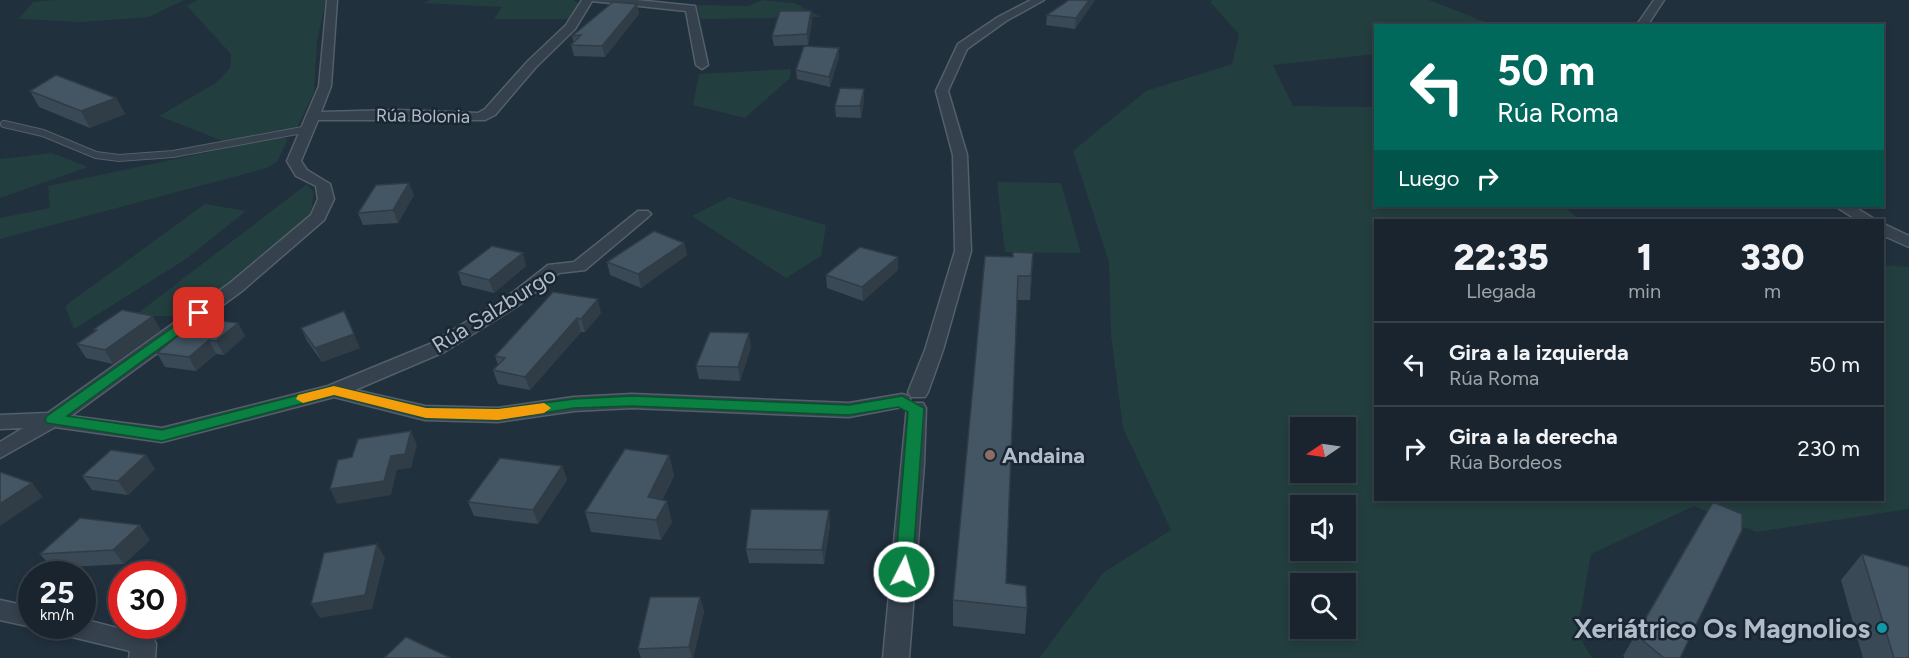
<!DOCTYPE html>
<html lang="es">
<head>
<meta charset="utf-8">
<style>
  :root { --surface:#19242e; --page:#26303a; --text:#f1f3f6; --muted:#9fa4aa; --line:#37414a }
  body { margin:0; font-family:Figtree,sans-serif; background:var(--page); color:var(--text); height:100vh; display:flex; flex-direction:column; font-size:22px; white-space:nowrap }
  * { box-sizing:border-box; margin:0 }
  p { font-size:20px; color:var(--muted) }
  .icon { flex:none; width:33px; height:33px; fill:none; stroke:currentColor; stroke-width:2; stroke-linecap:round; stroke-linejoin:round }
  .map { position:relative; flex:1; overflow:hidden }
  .side { position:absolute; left:1374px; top:219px; width:510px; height:282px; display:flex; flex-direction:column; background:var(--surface); border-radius:0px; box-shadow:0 3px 9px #0003,0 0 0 2px var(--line) }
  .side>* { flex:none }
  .guide { position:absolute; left:1374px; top:24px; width:510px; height:183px; border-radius:0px; box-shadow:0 3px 9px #0003,0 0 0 2px var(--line); background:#00695c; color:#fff; overflow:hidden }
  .needle { width:39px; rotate:257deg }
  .tools { position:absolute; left:1290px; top:417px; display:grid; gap:12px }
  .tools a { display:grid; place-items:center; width:66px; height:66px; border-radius:0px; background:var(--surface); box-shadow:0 3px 9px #0003,0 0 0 2px var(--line); font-size:30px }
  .speed { position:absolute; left:18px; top:561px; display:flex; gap:12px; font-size:30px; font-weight:700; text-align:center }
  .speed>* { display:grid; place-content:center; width:78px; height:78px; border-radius:50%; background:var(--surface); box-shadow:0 3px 9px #0003,0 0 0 2px var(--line); line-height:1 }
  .speed small { font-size:15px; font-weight:400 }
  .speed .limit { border:9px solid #d22; background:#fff; color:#111 }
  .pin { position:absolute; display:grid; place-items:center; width:51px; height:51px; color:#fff; margin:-26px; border-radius:12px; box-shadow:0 3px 9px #0006 }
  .me { position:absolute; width:66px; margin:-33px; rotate:5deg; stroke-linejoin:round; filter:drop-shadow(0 0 4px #0008) }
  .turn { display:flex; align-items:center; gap:21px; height:126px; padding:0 24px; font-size:27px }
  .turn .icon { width:78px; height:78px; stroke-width:2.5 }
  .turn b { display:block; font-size:42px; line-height:51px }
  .then { display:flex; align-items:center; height:57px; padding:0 24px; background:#0003; gap:12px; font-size:22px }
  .eta { display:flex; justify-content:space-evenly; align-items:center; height:102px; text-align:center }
  .eta b { font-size:36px; font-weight:800; line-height:42px }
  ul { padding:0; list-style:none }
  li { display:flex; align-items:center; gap:18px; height:84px; padding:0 24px; border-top:2px solid var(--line) }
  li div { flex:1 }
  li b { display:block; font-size:22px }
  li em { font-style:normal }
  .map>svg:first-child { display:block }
  .green { fill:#233e3e; fill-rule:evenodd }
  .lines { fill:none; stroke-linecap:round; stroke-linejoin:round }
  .service-casing { stroke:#535f6b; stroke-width:8 }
  .minor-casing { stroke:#535f6b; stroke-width:3 }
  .service { stroke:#35414d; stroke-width:6 }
  .minor { fill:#35414d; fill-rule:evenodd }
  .wall { fill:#3a4956 }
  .shaded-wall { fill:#303c46 }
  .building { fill:#445564; stroke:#303c46; stroke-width:1.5 }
  .route { fill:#0b8043; stroke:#07532c; stroke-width:1.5 }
  .slow { fill:#f59e0b }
  .education-dot { fill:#8d6e63; stroke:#1a2632; stroke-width:2 }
  .culture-dot { fill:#0f9aa8; stroke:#1a2632; stroke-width:2 }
  .labels { text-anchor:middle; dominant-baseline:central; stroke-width:5; stroke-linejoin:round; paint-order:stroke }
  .far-street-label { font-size:18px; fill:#b0bcc9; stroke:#1a2632 }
  .street-label { font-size:22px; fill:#b0bcc9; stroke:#1a2632 }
  .poi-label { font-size:22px; font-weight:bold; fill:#b0bcc9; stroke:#1a2632; text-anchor:start }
  .near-poi-label { font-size:27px; font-weight:bold; fill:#b0bcc9; stroke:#1a2632; text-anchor:end }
</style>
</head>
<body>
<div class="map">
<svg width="1909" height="658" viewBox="0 0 1909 658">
  <rect width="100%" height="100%" fill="#21303d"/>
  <g class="green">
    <polygon points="55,0 184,0 149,17 81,22 19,19 33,2"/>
    <polygon points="197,0 326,0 317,41 314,92 297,128 223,141 159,116 216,83 230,68 231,54 187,6"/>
    <polygon points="429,0 573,0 580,4 570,19 494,19 502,7 423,3"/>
    <polygon points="763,0 794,3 821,17 700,19 697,5 748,6"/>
    <path d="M1213,0H1429L1493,25L1376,26L1375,54L1273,65L1293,106L1375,107L1376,206H1563L1580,220H1376V500H1882L1883,265L1909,267V509L1756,532L1694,506L1591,554L1577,633L1592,658H1039L1104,572L1171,530L1123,428L1111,335L1109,262L1073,151L1146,91L1232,64L1239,34L1210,2ZM1300,428H1346V472H1300ZM1300,506H1346V550H1300ZM1300,584H1346V628H1300Z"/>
    <polygon points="791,69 790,78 745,118 693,105 699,74"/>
    <polygon points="279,137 288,139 277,162 267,168 0,239 0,218 50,208 48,186"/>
    <polygon points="52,153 88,167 0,198 0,159"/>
    <polygon points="997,182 1061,183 1081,253 1005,252"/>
    <polygon points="307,184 314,192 310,217 187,316 145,316 129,320"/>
    <polygon points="729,197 826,225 821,256 786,278 692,216"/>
    <polygon points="205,204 246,211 186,259 74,329 65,306"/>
  </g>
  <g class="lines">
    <defs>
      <polyline id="service" points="4,124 43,133 96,155 119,158 173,154 308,129"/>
      <g id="minor">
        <polygon points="327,0 337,0 331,86 321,112 397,110 478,113 485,109 528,61 566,25 582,0 636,0 695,6 708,65 702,69 696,65 686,11 592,1 575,29 536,67 495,115 485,120 318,120 301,161 307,170 330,184 334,199 324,220 242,291 71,416 162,428 328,386 430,344 507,297 548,265 574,262 638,211 648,211 651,214 648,217 585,270 559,273 519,305 444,352 355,390 425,406 498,408 574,397 632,394 849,403 902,394 909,396 911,403 923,403 926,408 924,464 909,658 883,658 907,406 849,417 632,408 574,411 498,422 425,420 334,397 162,442 55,427 0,458 0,442 23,428 0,429 0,415 48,413 230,283 311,215 318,199 316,186 296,176 287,161 319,86"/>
        <polygon points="1031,0 1044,0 1006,21 967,49 948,91 967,155 971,251 943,350 928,392 925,397 911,397 908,392 925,350 955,251 953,155 936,91 958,44 998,17"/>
        <polygon points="1654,0 1664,0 1647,26 1636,26"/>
        <polygon points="1835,206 1853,206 1876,220 1857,220"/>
        <polygon points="1882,223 1909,236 1909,247 1882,235"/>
        <polygon points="0,600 32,607 32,626 36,626 32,627 0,620"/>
        <polygon points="82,619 153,637 156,644 155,658 129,658 130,651 68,636 59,633 56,626 82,626"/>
      </g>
    </defs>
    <use href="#service" class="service-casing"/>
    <use href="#minor" class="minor-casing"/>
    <use href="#service" class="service"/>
    <use href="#minor" class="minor"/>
  </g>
  <g class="wall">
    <polygon points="1069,0 1095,0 1075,29 1046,25 1047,15"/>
    <polygon points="637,4 639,14 605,57 574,56 571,45 574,43 572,36"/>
    <polygon points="812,21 808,45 774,46 772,36"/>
    <polygon points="839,48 839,57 830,87 797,79 796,70"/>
    <polygon points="30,91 116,98 125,114 90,128 39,107"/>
    <polygon points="864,100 861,118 836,117 835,106"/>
    <polygon points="414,195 398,223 363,225 358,213"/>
    <polygon points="684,243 687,255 641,288 610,275 607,262"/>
    <polygon points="1033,253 1030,300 1017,300 1006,583 1027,608 1025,634 953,626 953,600 1013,257"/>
    <polygon points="898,257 898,270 863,301 827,288 826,275"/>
    <polygon points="526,266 494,293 462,285 458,272"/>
    <polygon points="553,292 601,313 585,332 581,332 530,390 498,384 493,370 498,365 495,356"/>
    <polygon points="238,323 245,336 224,355 216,354 196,371 165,367 157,353 197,325"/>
    <polygon points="301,328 360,348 322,362 307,341"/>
    <polygon points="94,329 161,330 113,364 86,358 77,344 95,332"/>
    <polygon points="751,347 740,381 699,379 696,366"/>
    <polygon points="146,455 155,469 128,495 92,490 82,476"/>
    <polygon points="669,455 674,476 662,500 672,522 661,540 591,532 585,512"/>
    <polygon points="562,466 567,480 538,524 474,516 468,502"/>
    <polygon points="1713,502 1680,658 1625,658 1623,656 1700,523"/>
    <polygon points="830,525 824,564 749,563 746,549"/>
    <polygon points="150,540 124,564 52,568 40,554"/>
    <polygon points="1862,554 1909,658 1863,658 1841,580"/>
    <polygon points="700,597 704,612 693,658 641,658 638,649"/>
  </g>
  <g class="shaded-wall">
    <polygon points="1089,0 1095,0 1075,29 1076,18"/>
    <polygon points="637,4 639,14 605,57 602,46"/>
    <polygon points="811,11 812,21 808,45 807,34"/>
    <polygon points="839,48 839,57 830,87 829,77"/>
    <polygon points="864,89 864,100 861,118 860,106"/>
    <polygon points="116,98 125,114 90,128 81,111"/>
    <polygon points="409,183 414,195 398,223 393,210"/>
    <polygon points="684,243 687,255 641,288 638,274"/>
    <polygon points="523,253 526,266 494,293 489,280"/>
    <polygon points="1033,253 1032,276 1030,300 1031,276"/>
    <polygon points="898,257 898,270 863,301 862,287"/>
    <polygon points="598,299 601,313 585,332 581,319"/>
    <polygon points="153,316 161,330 113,364 105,350"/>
    <polygon points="577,318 581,332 530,390 525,377"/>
    <polygon points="238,323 245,336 224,355 216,341"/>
    <polygon points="749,333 751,347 740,381 738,367"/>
    <polygon points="354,334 360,348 322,362 315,348"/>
    <polygon points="209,340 216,354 196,371 189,357"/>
    <polygon points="411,431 417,445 411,468 397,470 391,495 337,504 330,489 391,456"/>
    <polygon points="146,455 155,469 128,495 118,481"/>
    <polygon points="669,455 674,476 653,517 648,497"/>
    <polygon points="562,466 567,480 538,524 533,510"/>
    <polygon points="32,483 43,497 0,526 0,504"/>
    <polygon points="667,501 672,522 661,540 656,520"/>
    <polygon points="829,510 830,525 824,564 822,550"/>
    <polygon points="140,525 150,540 124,564 113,550"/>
    <polygon points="377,544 385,558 372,609 320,618 311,604"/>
    <polygon points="700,597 704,612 693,658 692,658 689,647"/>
  </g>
  <g class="building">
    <polygon points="1069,0 1089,0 1076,18 1047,15"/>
    <polygon points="613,2 637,4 602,46 571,45 581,35 572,36"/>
    <polygon points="780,11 811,11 807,34 772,36"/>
    <polygon points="804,46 839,48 829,77 796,70"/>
    <polygon points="56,75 116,98 81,111 30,91"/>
    <polygon points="840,88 864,89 860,106 835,106"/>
    <polygon points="409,183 393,210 358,213 376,185"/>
    <polygon points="654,231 684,243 638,274 607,262"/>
    <polygon points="492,246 523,253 489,280 458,272"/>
    <polygon points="860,247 898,257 862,287 826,275"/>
    <polygon points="1013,252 1033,253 1031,276 1018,276 1006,583 1026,586 1027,608 953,600 985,256 1013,257"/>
    <polygon points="553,292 598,299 581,319 577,318 525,377 493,370 505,358 495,356"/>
    <polygon points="122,310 153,316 105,350 77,344 97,330 94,329"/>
    <polygon points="344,311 354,334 315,348 301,328"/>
    <polygon points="205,319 238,323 216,341 209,340 189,357 157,353 192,324 197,325"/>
    <polygon points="710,332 749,333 738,367 696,366"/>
    <polygon points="411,431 405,454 391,456 384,481 330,489 338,460 352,457 358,439"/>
    <polygon points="625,449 669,455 648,497 667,501 656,520 585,512"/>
    <polygon points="111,450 146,455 118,481 82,476"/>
    <polygon points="500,458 562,466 533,510 468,502"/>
    <polygon points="0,472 32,483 0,504"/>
    <polygon points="1713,502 1742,514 1742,530 1680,658 1664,658 1636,635"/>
    <polygon points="751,509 829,510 822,550 746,549"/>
    <polygon points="80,518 140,525 113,550 40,554"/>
    <polygon points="377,544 365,595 311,604 324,553"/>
    <polygon points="1862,554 1909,567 1909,658 1894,658"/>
    <polygon points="650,597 700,597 689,647 638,649"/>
    <polygon points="406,637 451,658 384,658"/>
  </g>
  <polygon class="route" points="199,309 204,310 204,316 67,416 162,430 334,386 426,408 498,409 574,399 632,396 849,405 902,396 924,408 912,572 910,577 897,577 895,572 908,412 898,407 849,415 632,406 574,408 498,420 426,418 334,395 162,441 47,423 45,420 47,416"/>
  <polygon class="slow" points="334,386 426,408 498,409 544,403 551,408 544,413 498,420 426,418 334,395 303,403 296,399 298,395"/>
  <circle class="education-dot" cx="990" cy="455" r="6"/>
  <circle class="culture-dot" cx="1882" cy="628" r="6"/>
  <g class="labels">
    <g class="far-street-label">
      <text transform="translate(423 116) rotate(1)">Rúa Bolonia</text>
    </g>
    <g class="street-label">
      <text transform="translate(494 310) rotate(-32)">Rúa Salzburgo</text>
    </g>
    <g class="poi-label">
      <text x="1002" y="455">Andaina</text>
    </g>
    <g class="near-poi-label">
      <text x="1870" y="628">Xeriátrico Os Magnolios</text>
    </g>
  </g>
</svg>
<div class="tools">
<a><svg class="needle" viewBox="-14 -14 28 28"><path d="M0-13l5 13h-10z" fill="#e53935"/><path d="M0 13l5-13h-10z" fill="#9fa4aa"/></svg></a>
<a><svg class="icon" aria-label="sound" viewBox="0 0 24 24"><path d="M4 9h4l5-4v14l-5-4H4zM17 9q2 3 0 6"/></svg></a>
<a><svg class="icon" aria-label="search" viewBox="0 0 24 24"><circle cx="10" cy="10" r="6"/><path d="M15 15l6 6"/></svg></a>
</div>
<div class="speed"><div>25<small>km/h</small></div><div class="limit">30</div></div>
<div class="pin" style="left:199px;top:313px;background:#d93025"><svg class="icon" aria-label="arrive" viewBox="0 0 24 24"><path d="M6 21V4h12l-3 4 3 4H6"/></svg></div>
<svg class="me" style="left:904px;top:572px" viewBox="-20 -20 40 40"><circle r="17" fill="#0b8043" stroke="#fff" stroke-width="3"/><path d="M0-11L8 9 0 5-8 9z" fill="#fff"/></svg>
<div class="guide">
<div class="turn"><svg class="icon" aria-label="left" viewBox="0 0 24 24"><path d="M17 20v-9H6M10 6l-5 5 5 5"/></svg><div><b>50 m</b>Rúa Roma</div></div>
<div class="then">Luego<svg class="icon" aria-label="right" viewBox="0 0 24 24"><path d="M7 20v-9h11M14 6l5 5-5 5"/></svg></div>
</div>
<section class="side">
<div class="eta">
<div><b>22:35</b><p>Llegada</p></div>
<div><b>1</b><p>min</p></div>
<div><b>330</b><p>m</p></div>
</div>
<ul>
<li><svg class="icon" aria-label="left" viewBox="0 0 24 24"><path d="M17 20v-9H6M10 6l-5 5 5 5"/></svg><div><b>Gira a la izquierda</b><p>Rúa Roma</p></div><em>50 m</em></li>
<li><svg class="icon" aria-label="right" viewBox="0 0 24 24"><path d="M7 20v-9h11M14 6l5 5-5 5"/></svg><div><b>Gira a la derecha</b><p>Rúa Bordeos</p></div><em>230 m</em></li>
</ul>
</section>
</div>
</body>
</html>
